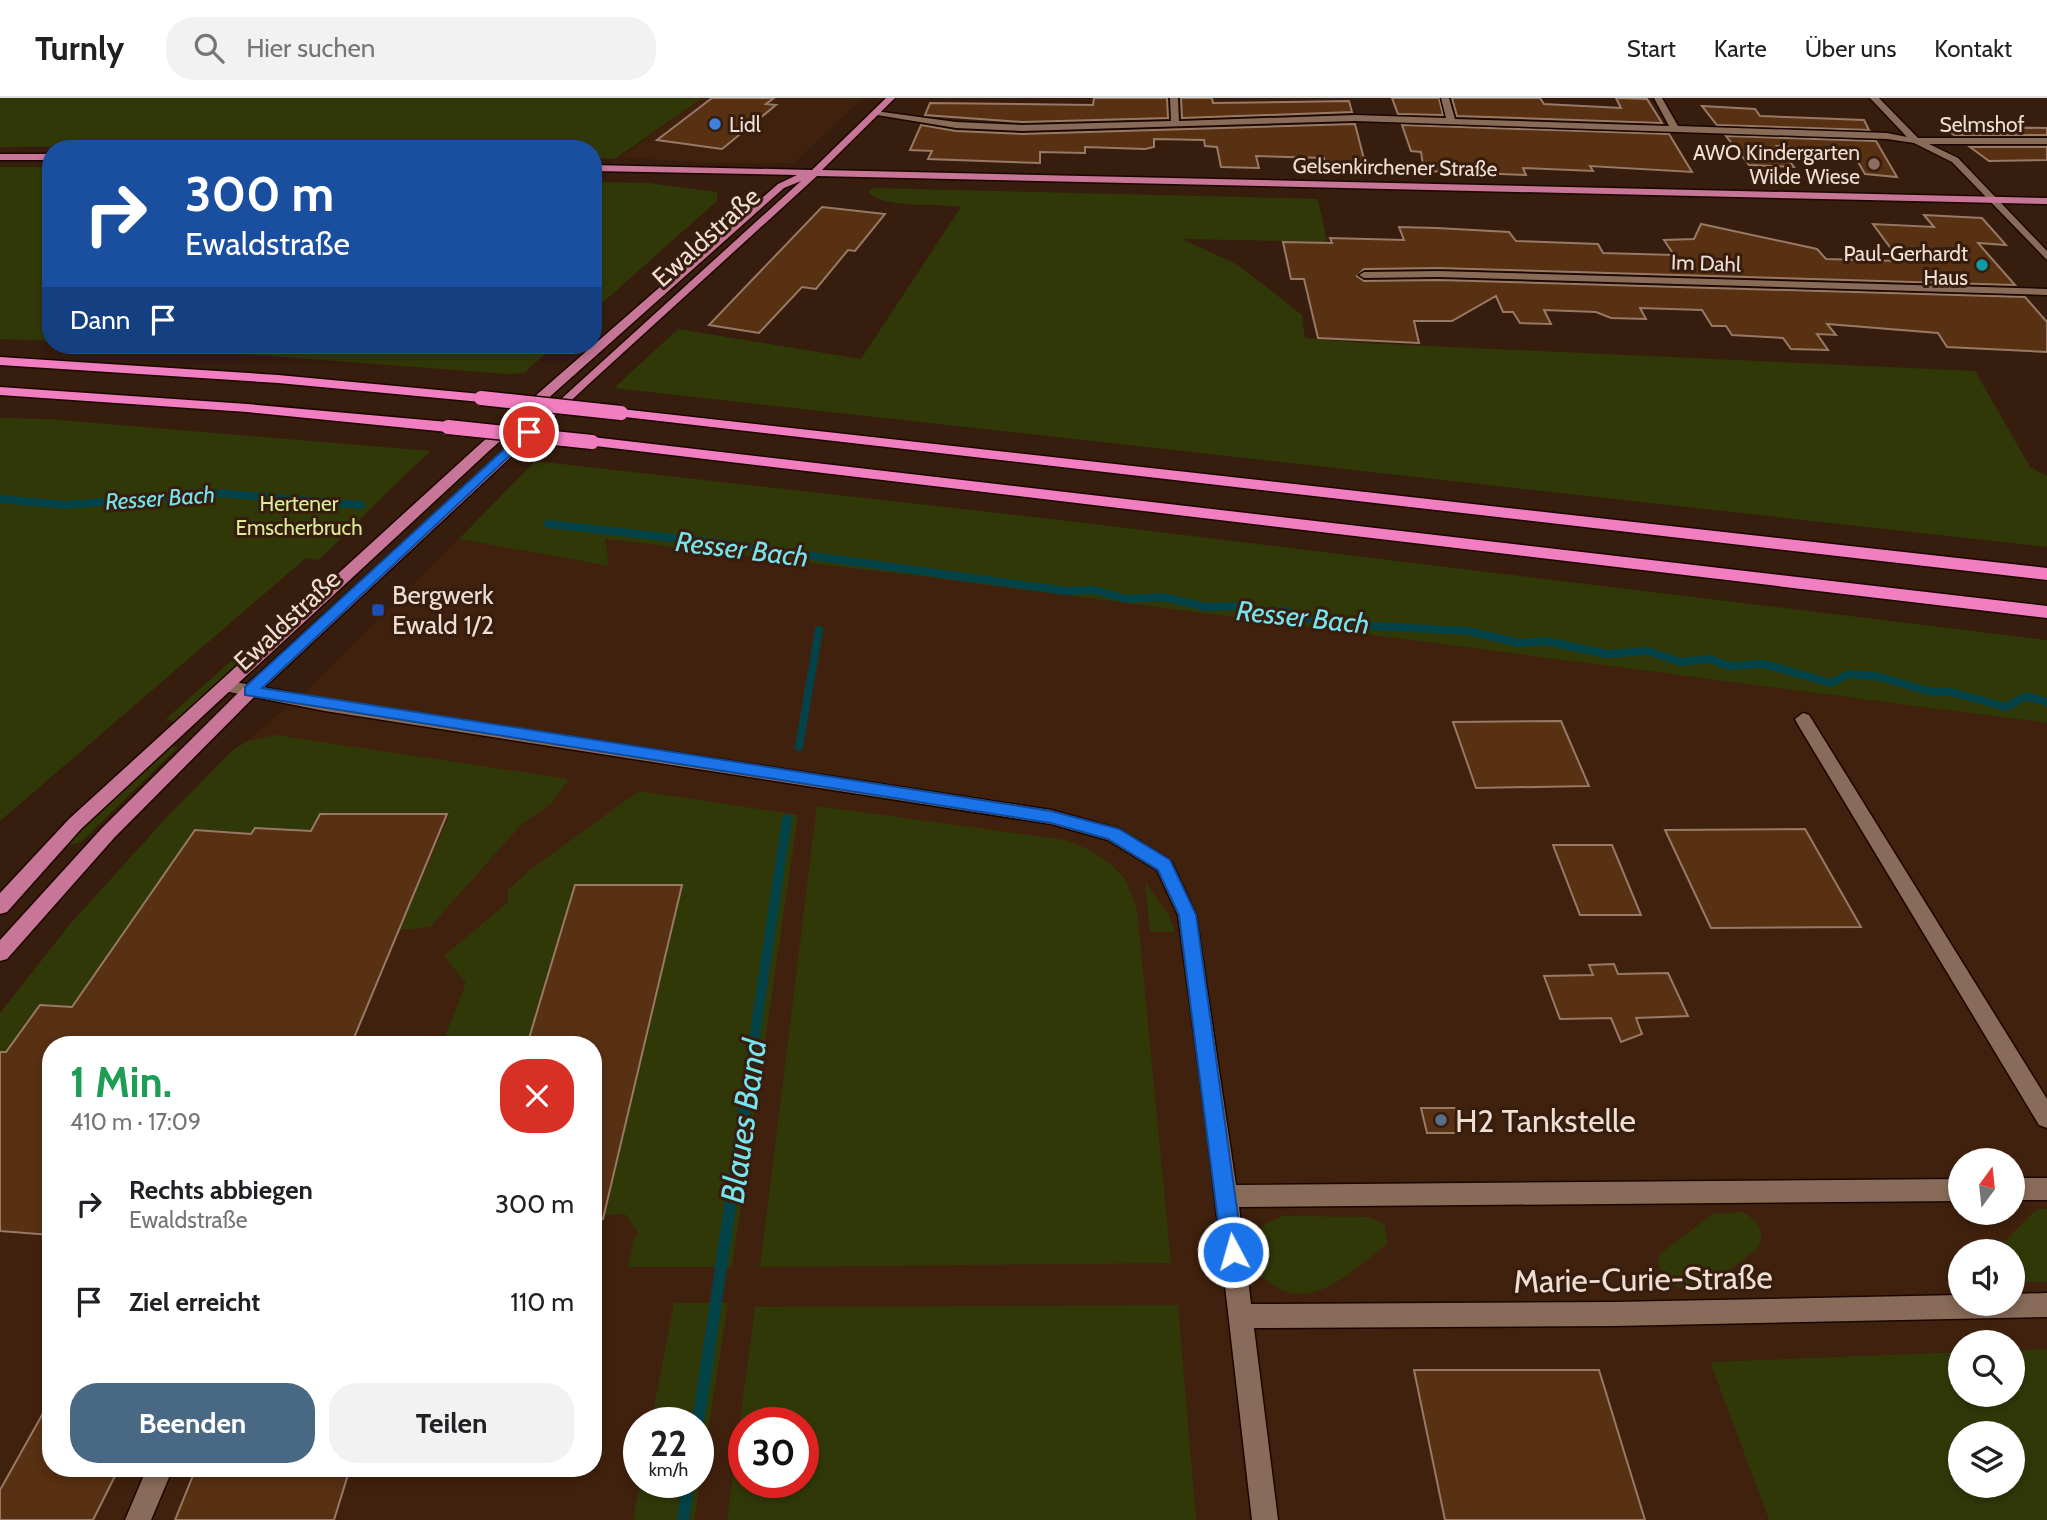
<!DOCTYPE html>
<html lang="de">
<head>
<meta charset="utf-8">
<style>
  :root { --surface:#fff; --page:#f2f2f2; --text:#202124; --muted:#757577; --line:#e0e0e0; --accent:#486883 }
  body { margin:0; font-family:Cabin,sans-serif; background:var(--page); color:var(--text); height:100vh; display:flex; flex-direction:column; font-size:26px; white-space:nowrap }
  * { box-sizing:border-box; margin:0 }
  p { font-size:23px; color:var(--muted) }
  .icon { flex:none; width:38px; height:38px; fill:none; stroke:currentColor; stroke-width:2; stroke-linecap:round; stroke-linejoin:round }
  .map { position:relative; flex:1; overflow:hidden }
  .drawer { position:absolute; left:42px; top:938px; width:560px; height:441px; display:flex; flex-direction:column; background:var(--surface); border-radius:28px; box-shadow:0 4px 10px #0003 }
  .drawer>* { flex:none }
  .top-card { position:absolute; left:42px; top:42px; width:560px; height:214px; border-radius:28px; box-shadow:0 4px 10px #0003; background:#1a4fa0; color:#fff; overflow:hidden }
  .needle { width:46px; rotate:15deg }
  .fabs { position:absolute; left:1948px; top:1050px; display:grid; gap:14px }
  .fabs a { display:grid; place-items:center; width:77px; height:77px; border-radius:50%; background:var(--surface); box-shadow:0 4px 10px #0003; font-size:35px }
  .speed { position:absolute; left:623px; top:1309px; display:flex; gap:14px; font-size:35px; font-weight:700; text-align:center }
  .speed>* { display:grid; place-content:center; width:91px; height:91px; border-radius:50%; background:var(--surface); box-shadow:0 4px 10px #0003; line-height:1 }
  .speed small { font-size:18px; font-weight:400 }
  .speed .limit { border:10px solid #d22; background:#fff; color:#111 }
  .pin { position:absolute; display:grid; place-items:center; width:60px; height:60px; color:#fff; margin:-30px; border:4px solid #fff; border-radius:50%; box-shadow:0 2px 7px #0007 }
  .me { position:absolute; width:77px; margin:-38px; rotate:354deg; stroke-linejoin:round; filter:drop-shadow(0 0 5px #0008) }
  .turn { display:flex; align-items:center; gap:24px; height:147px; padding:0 28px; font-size:32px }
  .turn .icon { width:91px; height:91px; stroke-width:2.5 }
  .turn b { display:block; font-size:49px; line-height:60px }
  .then { display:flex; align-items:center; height:66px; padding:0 28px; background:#0003; gap:14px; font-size:26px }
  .round { display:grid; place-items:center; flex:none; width:74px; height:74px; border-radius:28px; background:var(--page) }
  .headline { display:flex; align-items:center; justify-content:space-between; height:119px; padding:0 28px }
  h1 { font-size:42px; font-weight:700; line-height:52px; color:#1e9e55 }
  .button { display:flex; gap:14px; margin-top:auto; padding:14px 28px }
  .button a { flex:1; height:80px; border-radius:28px; background:var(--accent); color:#fff; font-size:28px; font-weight:700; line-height:80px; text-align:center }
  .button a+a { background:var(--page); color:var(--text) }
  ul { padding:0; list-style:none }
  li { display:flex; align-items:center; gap:21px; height:98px; padding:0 28px }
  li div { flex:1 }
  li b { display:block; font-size:26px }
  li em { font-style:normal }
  header { display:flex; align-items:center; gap:42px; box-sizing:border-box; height:98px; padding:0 35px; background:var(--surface); border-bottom:2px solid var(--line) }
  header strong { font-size:33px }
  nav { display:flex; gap:38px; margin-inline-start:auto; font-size:24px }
  .search { width:490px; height:63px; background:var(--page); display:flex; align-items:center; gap:18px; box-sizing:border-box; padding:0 24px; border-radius:28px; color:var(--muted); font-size:26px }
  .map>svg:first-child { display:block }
  .built { fill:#40210d; fill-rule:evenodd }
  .green { fill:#313808; fill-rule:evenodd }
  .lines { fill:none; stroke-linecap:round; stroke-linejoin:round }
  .stream-far2 { stroke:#034348; stroke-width:8 }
  .stream-far1 { stroke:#034348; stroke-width:10 }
  .stream { stroke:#034348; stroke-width:12 }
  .building { fill:#583012; stroke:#977966; stroke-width:2 }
  .minor-casing { stroke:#1c0600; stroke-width:3 }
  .major-casing { stroke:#1c0600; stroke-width:3 }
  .highway-casing { stroke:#1c0600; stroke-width:3 }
  .minor { fill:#896b59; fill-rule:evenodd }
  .major { fill:#c77697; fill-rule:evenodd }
  .highway { fill:#f17ec1; fill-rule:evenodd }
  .highway-bridge-casing { stroke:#1c0600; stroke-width:17; stroke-linecap:butt }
  .highway-bridge { stroke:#f17ec1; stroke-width:14 }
  .route { fill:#1a73e8; stroke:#114b97; stroke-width:2 }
  .shop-dot { fill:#3f7fe0; stroke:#361d0d; stroke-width:2.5 }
  .education-dot { fill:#8d6e63; stroke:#361d0d; stroke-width:2.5 }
  .culture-dot { fill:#0f9aa8; stroke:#361d0d; stroke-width:2.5 }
  .transit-dot { fill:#1a4fb4; stroke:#361d0d; stroke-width:2.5 }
  .service-dot { fill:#5c6f8a; stroke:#361d0d; stroke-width:2.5 }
  .labels { text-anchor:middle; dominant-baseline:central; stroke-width:6; stroke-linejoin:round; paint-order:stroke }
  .far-poi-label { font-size:21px; fill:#efded4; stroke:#361d0d; text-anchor:end }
  .far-street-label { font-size:21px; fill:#efded4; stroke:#361d0d }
  .far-park-label { font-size:21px; fill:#dbeb9c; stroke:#361d0d }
  .far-water-label { font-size:23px; font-style:italic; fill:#75e4ee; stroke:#361d0d }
  .street-label { font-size:26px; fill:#efded4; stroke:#361d0d }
  .poi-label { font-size:26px; fill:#efded4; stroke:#361d0d; text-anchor:start }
  .water-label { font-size:28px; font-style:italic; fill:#75e4ee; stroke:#361d0d }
  .near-poi-label { font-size:32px; fill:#efded4; stroke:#361d0d; text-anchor:start }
  .near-street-label { font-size:32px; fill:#efded4; stroke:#361d0d }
  .near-water-label { font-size:33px; font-style:italic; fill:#75e4ee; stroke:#361d0d }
</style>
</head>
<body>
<header>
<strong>Turnly</strong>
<div class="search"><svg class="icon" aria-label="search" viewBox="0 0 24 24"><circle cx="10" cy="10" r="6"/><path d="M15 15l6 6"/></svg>Hier suchen</div>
<nav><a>Start</a><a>Karte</a><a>Über uns</a><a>Kontakt</a></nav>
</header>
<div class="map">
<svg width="2047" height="1422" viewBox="0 0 2047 1422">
  <rect width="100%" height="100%" fill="#361d0d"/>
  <g class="built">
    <polygon points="702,0 853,0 862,1 794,65 702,65 621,59"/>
    <path d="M459,441L608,468L604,441L919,478L2047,625V1251L2013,1252L2012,1244H1960V1254L1710,1264L1769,1422H0V915L71,825L217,667L297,601ZM51,947H593V1370H51ZM1960,1062H2012V1115H1960ZM1960,1153H2012V1206H1960ZM639,1325H698V1384H639ZM744,1325H803V1384H744Z"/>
  </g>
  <g class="green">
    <path d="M0,0H702L615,61L593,60V51C395,51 198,47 0,49Z"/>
    <polygon points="0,69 51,69 51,243 0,241"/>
    <polygon points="593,84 648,85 717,94 717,103 593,213"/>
    <path d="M872,90L1318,101L1327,144L1182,141L1238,167L1302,217L1305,240L1363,245L1975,273L2030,369L2047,378V449L614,290L678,231L861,261L961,109C938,105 883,111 868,94Z"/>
    <polygon points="128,247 555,247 524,275 507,276"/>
    <path d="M0,320L48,321L431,353C391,388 358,426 318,462L306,460L0,723Z"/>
    <polygon points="535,363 1052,421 2047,542 2047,625 919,478 605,441 609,468 459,441"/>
    <polygon points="241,554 250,556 175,624 166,621"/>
    <polygon points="275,637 569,681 552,705 521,727 430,829 399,832 450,716 320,716 309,738 255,730 251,736 195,732 72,909 40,907 6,954 0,955 0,915 71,825 166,720 234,651 248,643"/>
    <polygon points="168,647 177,650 81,744 70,747 70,742"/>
    <polygon points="639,693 798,717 732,1169 628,1169 634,1140 639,1136 625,1116 605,1117 682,787 575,787 529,940 444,941 466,885 444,858 508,804 508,792 531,771"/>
    <polygon points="817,708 1065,742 1090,752 1112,767 1125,781 1137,812 1171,1165 760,1169"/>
    <polygon points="1145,784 1169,818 1175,834 1150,834"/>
    <polygon points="2037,1111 2047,1111 2047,1184 2016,1184 2013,1183 2012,1153 1995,1153"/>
    <path d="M1742,1114C1758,1122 1767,1134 1757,1151C1731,1170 1674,1221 1658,1164L1660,1156L1713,1116Z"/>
    <path d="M1283,1118L1370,1119L1385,1127L1387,1146C1356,1169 1314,1215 1273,1187C1255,1176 1252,1160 1251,1140L1267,1125Z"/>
    <polygon points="674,1205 728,1205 694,1422 633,1422 640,1384 698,1384 698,1325 651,1325"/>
    <path d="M1178,1207L1196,1422H727L755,1209ZM744,1325H803V1384H744Z"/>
    <path d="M2047,1251V1422H1769L1710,1264L1960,1254V1297H2012L2013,1252ZM1960,1335H2012V1388H1960Z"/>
  </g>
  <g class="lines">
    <g class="stream-far2">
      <polyline points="0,401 65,407 218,395 361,407"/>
      <polyline points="548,426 719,445 1066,493 1094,492 1126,501 1163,499 1206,509 1240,508 1259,515 1285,513 1307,521 1331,519 1372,528 1468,533 1519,545 1545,543 1607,556 1648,553 1680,564 1710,561 1729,568 1764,566 1831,585 1849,576 1880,579 1931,594 1951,594 2006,609 2026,598 2047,604"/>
      <polyline points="799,649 819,532"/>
    </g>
    <polyline class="stream-far1" points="746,996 787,721"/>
    <g class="stream">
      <polyline points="698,1325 747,994"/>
      <polyline points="683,1422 689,1384"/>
    </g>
  </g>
  <g class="building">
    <polygon points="712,0 774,0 766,6 776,7 722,51 657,42"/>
    <polygon points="1094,0 1167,0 1168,20 1022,24 925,17 930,5 1093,7"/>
    <polygon points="1181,0 1212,0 1213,5 1349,3 1352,14 1182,20"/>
    <polygon points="1392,0 1439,0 1443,17 1398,16"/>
    <polygon points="1452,0 1540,0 1544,6 1621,10 1616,0 1647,1 1662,25 1457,18"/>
    <polygon points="1702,8 1755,11 1760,18 1864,22 1869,32 1717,27"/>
    <polygon points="1355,26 1365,65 1325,64 1324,60 1256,58 1259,70 1221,69 1217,49 1205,48 1204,42 1154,41 1154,49 1145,51 1085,49 1085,55 1040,54 1040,65 928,61 932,53 910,52 921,27 956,33 1022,36"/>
    <polygon points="1402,27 1669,36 1692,74 1590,68 1593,73 1523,70 1526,77 1424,73 1421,54 1411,53"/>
    <polygon points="1943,29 2047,30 2047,37 1954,37"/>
    <polygon points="1726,38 1876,43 1897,79 1865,76 1853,55 1777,48 1794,69 1749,67"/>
    <polygon points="1970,49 2047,49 2047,62 1989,63"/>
    <polygon points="822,109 885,116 855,153 848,152 816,191 802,189 759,235 709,227"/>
    <polygon points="1924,117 1982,120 2006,147 1978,145 2015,187 1438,170 1364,171 1357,178 1364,183 1438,182 2025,199 2047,224 2047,254 1947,249 1938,235 1827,226 1836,237 1817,236 1828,252 1791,251 1783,240 1732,237 1726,228 1712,228 1702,212 1640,210 1646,221 1611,220 1596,214 1544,212 1551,226 1520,225 1513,214 1503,214 1496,198 1452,223 1414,223 1419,245 1318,240 1304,181 1291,181 1283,144 1332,145 1330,140 1404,142 1399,129 1437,130 1509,134 1516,143 1598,146 1603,155 1674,157 1664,142 1694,141 1701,126 1817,151 1826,161 1900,163 1873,126 1934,129"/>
    <polygon points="1561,623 1589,688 1476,690 1453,624"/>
    <polygon points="320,716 447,716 351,947 51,947 51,1137 0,1133 0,954 6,954 40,907 72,909 195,732 251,736 255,730 311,733"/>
    <polygon points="1805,731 1861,829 1711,830 1665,732"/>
    <polygon points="1553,747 1612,747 1641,817 1580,817"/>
    <polygon points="575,787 682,787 603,1121 593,1120 593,947 527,947"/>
    <polygon points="1614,866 1618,876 1668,875 1688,918 1636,920 1642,936 1621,944 1611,920 1560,921 1544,878 1593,877 1589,867"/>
    <polygon points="1421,1010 1455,1010 1461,1035 1427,1035"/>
    <polygon points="1414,1272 1599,1272 1645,1422 1445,1422"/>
    <polygon points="51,1301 51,1370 119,1370 93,1422 0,1422 0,1392"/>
    <polygon points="196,1370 350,1370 334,1422 175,1422"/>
  </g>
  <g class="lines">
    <defs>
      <g id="minor">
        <polygon points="1170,0 1178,0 1179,23 1355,17 1446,20 1441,0 1449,0 1455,21 1669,28 1654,0 1662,0 1678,28 1887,35 1907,39 1870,0 1879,0 1918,40 2047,40 2047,46 1929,46 1958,60 2047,153 2047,162 1952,64 1914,45 1887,41 1355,23 1022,33 956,30 871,16 875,13 956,24 1022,27 1171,23"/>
        <polygon points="1438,173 2047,191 2047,197 1438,179 1364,180 1359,177 1364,174"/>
        <polygon points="225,582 325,601 1051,712 1119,731 1170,762 1173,767 1196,817 1236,1087 1960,1081 1960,1103 1239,1109 1251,1206 1614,1204 1960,1197 1960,1206 2012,1206 2012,1196 2047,1195 2047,1219 1614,1228 1254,1230 1278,1422 1252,1422 1206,1023 1178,817 1157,772 1108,742 1051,726 325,613 219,592 217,588"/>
        <polygon points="1803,615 1809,617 2047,1001 2047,1030 2039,1027 1797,625 1795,621"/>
        <rect x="2012" y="1080" width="35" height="22"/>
        <polygon points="147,1370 173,1370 151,1422 125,1422"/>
      </g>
      <g id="major">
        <polygon points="886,0 895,0 822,72 2047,100 2047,106 817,78 591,284 256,597 114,740 7,861 0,863 0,842 102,730 244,589 801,83 784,90 489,353 81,731 7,814 0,816 0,795 69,721 479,347 778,86 797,77 593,73 593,67 812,72"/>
        <rect x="0" y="56" width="51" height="6"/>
      </g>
      <g id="highway">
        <polygon points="0,259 278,277 481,296 488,300 481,304 278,285 0,267"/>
        <polygon points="0,289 247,306 448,324 456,329 448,334 247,314 0,297"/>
        <polygon points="621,311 2047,470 2047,482 616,318 614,315"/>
        <polygon points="592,339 2047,508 2047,520 587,347 584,344"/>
      </g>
    </defs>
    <use href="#minor" class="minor-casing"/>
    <use href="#major" class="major-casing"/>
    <use href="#highway" class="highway-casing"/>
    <use href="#minor" class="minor"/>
    <use href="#major" class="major"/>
    <use href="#highway" class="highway"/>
    <defs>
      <g id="highway-bridge">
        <polyline points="481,300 621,315"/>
        <polyline points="448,329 592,344"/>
      </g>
    </defs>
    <use href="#highway-bridge" class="highway-bridge-casing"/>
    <use href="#highway-bridge" class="highway-bridge"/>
  </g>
  <polygon class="route" points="525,332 535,334 262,590 1051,713 1119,731 1170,762 1196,817 1243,1154 1240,1161 1233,1164 1225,1161 1222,1154 1179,817 1158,772 1108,741 1051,725 245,597 245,589"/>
  <circle class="shop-dot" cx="715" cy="26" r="7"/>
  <circle class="education-dot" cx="1874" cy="66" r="7"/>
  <circle class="culture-dot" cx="1982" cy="167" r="7"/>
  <rect class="transit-dot" x="371" y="505" width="14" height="14" rx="3.5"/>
  <circle class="service-dot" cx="1441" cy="1022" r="7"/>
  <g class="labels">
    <g class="far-poi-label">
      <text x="729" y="26" text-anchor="start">Lidl</text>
      <text x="1860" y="54">AWO Kindergarten<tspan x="1860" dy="24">Wilde Wiese</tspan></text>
      <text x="1968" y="155">Paul-Gerhardt<tspan x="1968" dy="24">Haus</tspan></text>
    </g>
    <g class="far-street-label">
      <text x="1982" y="26">Selmshof</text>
      <text transform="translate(1395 69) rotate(1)">Gelsenkirchener Straße</text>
      <text transform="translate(1706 165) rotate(2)">Im Dahl</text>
    </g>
    <g class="far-park-label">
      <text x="299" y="405">Hertener<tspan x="299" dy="24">Emscherbruch</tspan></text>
    </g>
    <g class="far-water-label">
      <text transform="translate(160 400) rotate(-4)">Resser Bach</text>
    </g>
    <g class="street-label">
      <text transform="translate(706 139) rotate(-42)">Ewaldstraße</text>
      <text transform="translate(287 522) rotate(-43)">Ewaldstraße</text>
    </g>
    <g class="poi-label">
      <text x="392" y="497">Bergwerk<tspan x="392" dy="30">Ewald 1/2</tspan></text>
    </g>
    <g class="water-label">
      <text transform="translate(742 451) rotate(7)">Resser Bach</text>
      <text transform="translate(1303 519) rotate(6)">Resser Bach</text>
    </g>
    <g class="near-poi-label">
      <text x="1455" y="1022">H2 Tankstelle</text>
    </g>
    <g class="near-street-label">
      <text transform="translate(1643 1181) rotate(-1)">Marie-Curie-Straße</text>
    </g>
    <g class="near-water-label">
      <text transform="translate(743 1023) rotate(-82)">Blaues Band</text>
    </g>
  </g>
</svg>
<div class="fabs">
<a><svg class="needle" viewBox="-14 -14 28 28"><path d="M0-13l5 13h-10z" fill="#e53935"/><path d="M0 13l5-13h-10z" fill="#757577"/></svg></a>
<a><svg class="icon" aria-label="sound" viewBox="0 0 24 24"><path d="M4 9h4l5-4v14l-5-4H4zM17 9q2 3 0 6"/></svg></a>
<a><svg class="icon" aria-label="search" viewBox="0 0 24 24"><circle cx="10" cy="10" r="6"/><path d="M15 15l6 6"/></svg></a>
<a><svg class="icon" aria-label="layers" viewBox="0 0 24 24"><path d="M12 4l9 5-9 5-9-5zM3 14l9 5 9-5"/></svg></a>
</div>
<div class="speed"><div>22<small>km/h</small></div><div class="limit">30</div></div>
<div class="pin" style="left:529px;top:334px;background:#d93025"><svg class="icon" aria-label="arrive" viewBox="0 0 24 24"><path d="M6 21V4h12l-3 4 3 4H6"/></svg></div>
<svg class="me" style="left:1233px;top:1154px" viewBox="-20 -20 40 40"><circle r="17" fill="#1a73e8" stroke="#fff" stroke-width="3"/><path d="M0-11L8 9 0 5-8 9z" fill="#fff"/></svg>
<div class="top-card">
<div class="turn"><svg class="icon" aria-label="right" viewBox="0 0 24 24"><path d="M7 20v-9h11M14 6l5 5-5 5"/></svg><div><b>300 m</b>Ewaldstraße</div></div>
<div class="then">Dann<svg class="icon" aria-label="arrive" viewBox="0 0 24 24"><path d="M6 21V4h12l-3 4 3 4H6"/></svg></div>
</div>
<section class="drawer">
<div class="headline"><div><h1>1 Min.</h1><p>410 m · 17:09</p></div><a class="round" style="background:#d93025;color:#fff"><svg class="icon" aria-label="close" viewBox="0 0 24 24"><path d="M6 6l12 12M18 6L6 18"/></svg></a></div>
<ul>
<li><svg class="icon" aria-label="right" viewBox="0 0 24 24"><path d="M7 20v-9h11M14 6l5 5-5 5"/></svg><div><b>Rechts abbiegen</b><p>Ewaldstraße</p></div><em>300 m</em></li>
<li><svg class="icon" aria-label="arrive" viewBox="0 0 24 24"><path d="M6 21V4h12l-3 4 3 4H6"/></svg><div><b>Ziel erreicht</b></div><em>110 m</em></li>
</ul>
<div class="button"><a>Beenden</a><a>Teilen</a></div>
</section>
</div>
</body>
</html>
